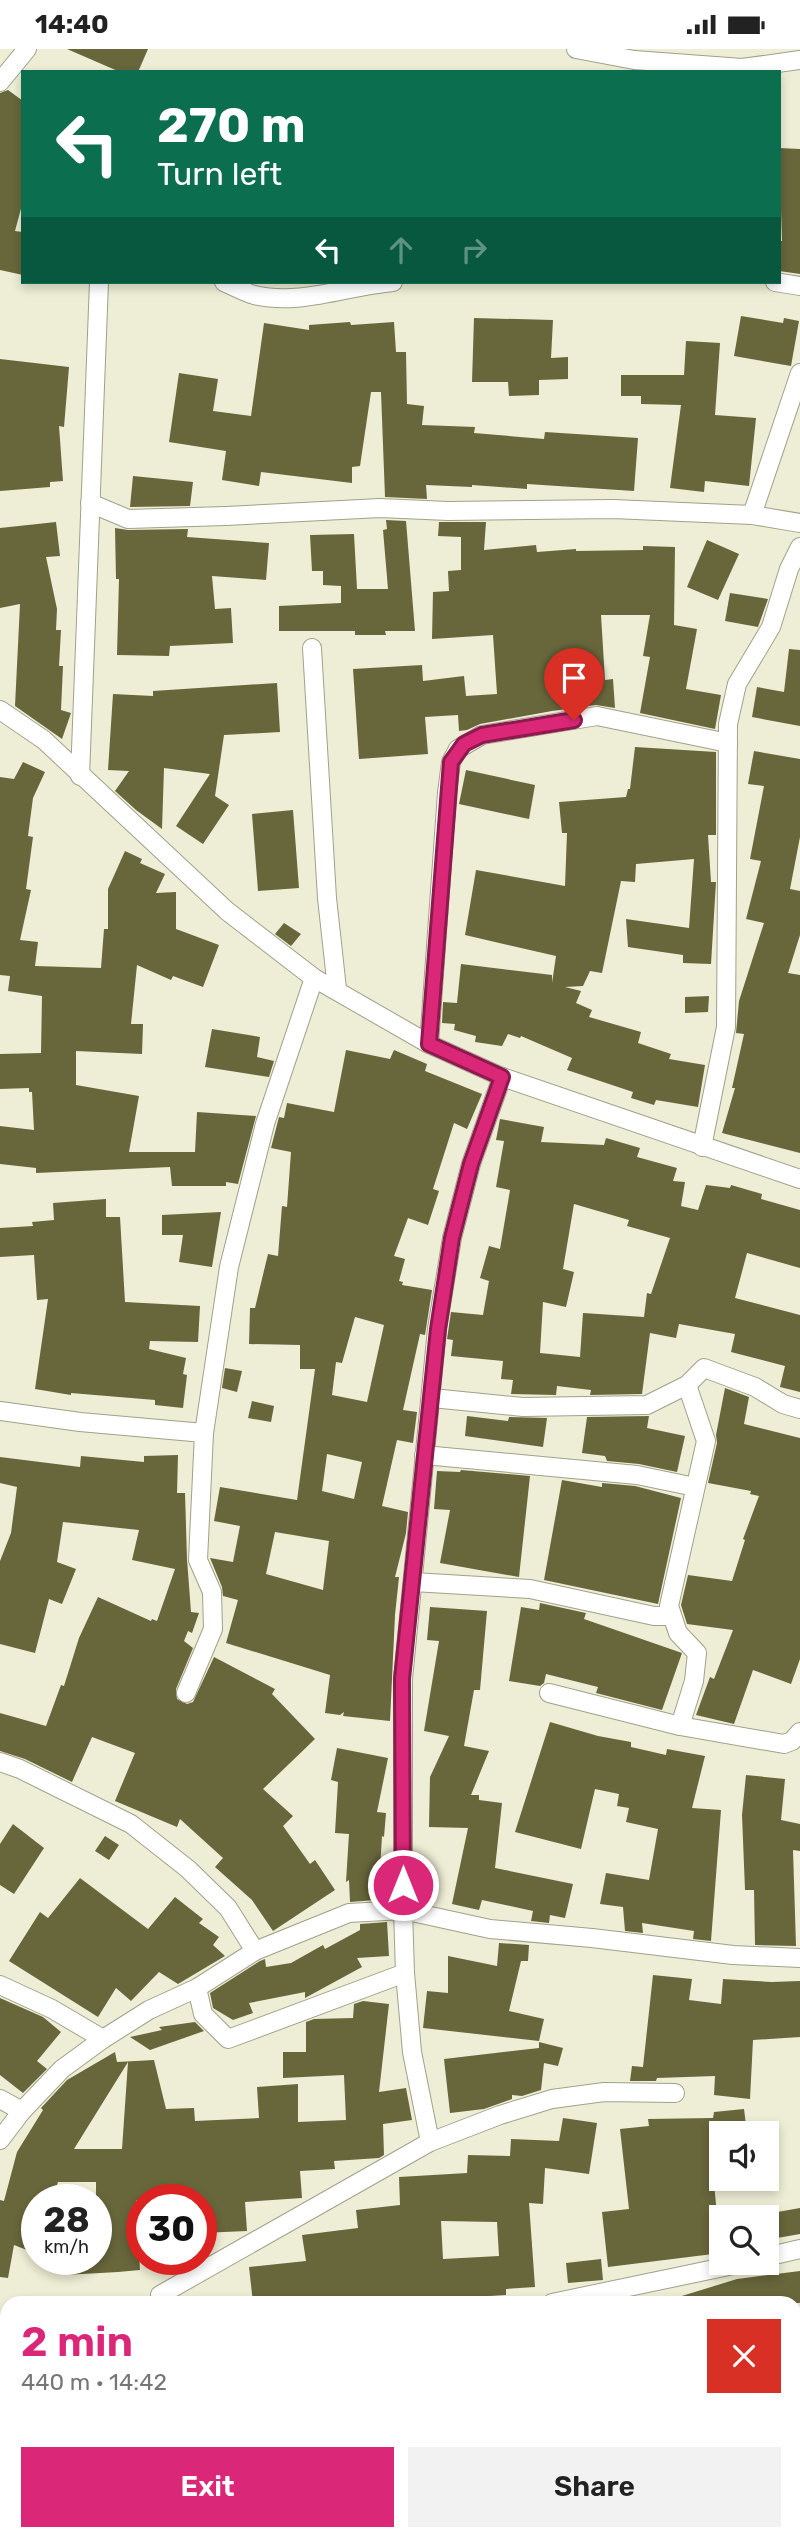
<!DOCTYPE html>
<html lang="en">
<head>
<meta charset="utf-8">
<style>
  :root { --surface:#fff; --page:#f2f2f2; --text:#222; --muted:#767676; --accent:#db2777 }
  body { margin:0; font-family:Rubik,sans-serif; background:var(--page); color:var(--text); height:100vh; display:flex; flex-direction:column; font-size:26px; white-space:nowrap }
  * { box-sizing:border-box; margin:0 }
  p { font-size:23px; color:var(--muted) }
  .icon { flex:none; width:38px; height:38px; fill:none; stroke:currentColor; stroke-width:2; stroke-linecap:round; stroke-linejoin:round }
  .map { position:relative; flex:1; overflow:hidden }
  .side { position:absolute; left:0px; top:2247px; width:802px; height:245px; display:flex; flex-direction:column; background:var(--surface); border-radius:21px 21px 0 0; box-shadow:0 4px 10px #0003 }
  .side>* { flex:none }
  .guide { position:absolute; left:21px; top:21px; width:760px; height:214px; border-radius:0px; box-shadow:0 4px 10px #0003; background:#0b6e4f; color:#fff; overflow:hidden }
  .controls { position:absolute; left:709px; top:2072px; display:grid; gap:14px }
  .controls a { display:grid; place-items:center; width:70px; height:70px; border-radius:0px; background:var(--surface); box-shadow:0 4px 10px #0003; font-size:35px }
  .speed { position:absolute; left:21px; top:2135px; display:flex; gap:14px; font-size:35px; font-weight:700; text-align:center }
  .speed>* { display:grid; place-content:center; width:91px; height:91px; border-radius:50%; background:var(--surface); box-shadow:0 4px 10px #0003; line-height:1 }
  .speed small { font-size:18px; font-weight:400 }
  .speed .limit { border:10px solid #d22; background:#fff; color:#111 }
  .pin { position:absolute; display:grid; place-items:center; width:60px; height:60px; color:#fff; margin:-72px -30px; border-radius:50% 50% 50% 0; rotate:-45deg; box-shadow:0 0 7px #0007 }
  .pin .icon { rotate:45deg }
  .me { position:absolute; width:77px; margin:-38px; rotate:0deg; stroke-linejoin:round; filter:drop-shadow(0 0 5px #0008) }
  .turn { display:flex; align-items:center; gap:24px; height:147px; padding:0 21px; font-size:32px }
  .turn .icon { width:91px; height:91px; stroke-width:2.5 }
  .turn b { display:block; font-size:49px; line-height:60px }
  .lanes { display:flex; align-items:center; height:66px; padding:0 21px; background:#0003; justify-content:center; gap:35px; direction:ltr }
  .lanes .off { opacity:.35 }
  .round { display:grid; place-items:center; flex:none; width:74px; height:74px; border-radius:0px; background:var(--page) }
  .summary { display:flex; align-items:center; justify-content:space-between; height:119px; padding:0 21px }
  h1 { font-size:42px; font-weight:600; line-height:52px; color:var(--accent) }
  .button { display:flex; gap:14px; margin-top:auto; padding:14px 21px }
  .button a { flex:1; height:80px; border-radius:0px; background:var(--accent); color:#fff; font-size:28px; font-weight:600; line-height:80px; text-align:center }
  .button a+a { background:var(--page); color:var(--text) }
  .status { display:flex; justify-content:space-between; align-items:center; height:49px; padding:0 35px; background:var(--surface); direction:ltr }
  .status svg { height:19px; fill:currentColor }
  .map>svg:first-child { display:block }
  .building { fill:#68663b; fill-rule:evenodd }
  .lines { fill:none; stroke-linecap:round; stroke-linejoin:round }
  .street-casing { stroke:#a1a18b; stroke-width:20 }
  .street { stroke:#fff; stroke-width:18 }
  .route-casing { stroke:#8e194d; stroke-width:18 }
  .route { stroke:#db2777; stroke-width:12 }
</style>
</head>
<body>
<div class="status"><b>14:40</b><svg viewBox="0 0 49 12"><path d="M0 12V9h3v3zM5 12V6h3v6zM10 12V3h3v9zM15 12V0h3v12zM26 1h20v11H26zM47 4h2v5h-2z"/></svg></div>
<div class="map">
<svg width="800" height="2492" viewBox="0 0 800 2492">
  <rect width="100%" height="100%" fill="#eeeed6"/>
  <g class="building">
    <polygon points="67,0 148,0 138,23 120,23"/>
    <polygon points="8,41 23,52 23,152 15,182 23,183 23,226 0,221 0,44"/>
    <polygon points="779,99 800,100 800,225 779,222 779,192 782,192"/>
    <polygon points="741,267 783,274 784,269 799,272 791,317 734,307"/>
    <polygon points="474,269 553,271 551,309 568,308 568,330 539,331 539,346 509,347 508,333 472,333"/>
    <polygon points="350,273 351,276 394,273 396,303 406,303 407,355 424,357 422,376 475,378 474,384 544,390 545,383 638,389 634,442 527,435 527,440 472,436 472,438 426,436 427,450 385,448 381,343 371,343 360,417 352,418 352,434 261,423 259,437 222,431 226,402 169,393 179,324 218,330 213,362 251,367 264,274 309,281 309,276"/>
    <polygon points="686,292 720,294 715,366 756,369 749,437 705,432 704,443 670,439 681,356 641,355 641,347 621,347 621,326 684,326"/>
    <polygon points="0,310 69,318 64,378 59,377 63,432 50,433 50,438 0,442"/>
    <polygon points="133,427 193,433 190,457 130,458"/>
    <polygon points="386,471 406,472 415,582 385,582 386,586 355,586 355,582 279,582 279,557 341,554 341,537 323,536 323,522 312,522 310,486 354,485 357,540 388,540 383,481 387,480"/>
    <polygon points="56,473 60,507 46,508 57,560 56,581 61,581 59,617 63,617 61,661 71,664 62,690 15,657 20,555 0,559 0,479"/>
    <polygon points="439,473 486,473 484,501 536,496 537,503 576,500 576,502 643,501 643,497 675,498 674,576 697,580 686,640 721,646 715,680 640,664 650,608 643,607 650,566 601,566 605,631 613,630 615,659 596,656 552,662 480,675 467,681 459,682 458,666 425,668 428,705 359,710 353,620 422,616 423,632 464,627 466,647 497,645 493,586 432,590 433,543 449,542 448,522 461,521 461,488 438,487"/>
    <polygon points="115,479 128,481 188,480 187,488 269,494 266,531 212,527 215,560 231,559 233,594 170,597 169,607 117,606 119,530 116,530"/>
    <polygon points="707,491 739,505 718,551 687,538"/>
    <polygon points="730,544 768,550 758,578 725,572"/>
    <polygon points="789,600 800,601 800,677 752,668 757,638 784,643"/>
    <polygon points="277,634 280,683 224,686 215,747 229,756 203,795 176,777 210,725 164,719 162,780 136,761 115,742 129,722 108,721 113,645 153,647 153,642"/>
    <polygon points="635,698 716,703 716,786 708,786 711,833 716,833 711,915 683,914 683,906 628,898 626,870 689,879 694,810 636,815 635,833 621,832 602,924 590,922 583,937 565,938 581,942 576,954 592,961 589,968 641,983 638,994 671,1005 669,1010 705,1016 698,1058 656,1051 654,1056 631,1049 633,1043 567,1021 572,1009 521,987 520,989 508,985 502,997 475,993 476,987 454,981 455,975 442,974 443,953 457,954 461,915 552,926 552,934 556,907 465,886 476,821 565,837 567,784 562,784 559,753 626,748 628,740 630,740"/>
    <polygon points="754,702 800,710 800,788 790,840 800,842 800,886 788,924 800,926 800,1104 722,1084 735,1039 732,1039 744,985 736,984 739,952 764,874 746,870 761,812 750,810 764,737 748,735"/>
    <polygon points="23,713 45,723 33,749 28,787 33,788 26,840 31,841 20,891 38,893 35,917 101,919 104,880 108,880 108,840 125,802 142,810 140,814 165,825 156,844 176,843 176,880 219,896 203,938 173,927 171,931 137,916 131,975 143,975 142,1005 76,1002 76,1036 139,1047 129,1103 195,1103 197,1063 256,1067 238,1135 226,1133 226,1137 172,1137 170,1118 36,1124 36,1119 0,1115 0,1077 34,1081 32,1043 29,1043 29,1039 0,1040 0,1005 41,1004 42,947 8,942 10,927 0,926 0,728 14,730"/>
    <polygon points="466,721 535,736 529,770 459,755"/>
    <polygon points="293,761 299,839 258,842 252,765"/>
    <polygon points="284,874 301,885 291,897 275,885"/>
    <polygon points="709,947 708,963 685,964 685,948"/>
    <polygon points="212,980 260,988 257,1008 274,1012 269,1028 205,1018"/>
    <path d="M346,1001L390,1010L394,1001L427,1015L425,1022L482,1045L467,1080L454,1074L433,1140L439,1142L428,1176L408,1169L394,1207L405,1210L399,1232L403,1233L402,1236L432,1241L425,1286L420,1285L403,1361L417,1363L413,1394L397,1391L382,1457L408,1463L406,1484L395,1528H399L395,1566L390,1672L343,1667L344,1663L340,1666L325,1664L330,1626L226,1594L238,1551L223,1547L222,1538L210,1509L233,1513L240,1477L214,1472L220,1438L297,1451L315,1320H300V1296L249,1295L250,1259H255L268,1205L278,1207L282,1157L287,1158L291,1103L271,1099L279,1068L284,1069L287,1054L334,1063ZM355,1268L384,1276L367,1353L332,1346L336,1313L342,1314ZM327,1405L362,1413L354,1450L322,1442ZM275,1483L329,1492L323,1541L266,1525Z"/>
    <path d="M500,1070L544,1078L541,1093L604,1096L606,1089L640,1099L637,1108L677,1119L673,1132L685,1133L681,1157L698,1161L706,1136L730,1139L731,1136L762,1145L761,1150L800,1161V1219L747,1204L735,1249L800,1266V1343L780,1338L785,1317L731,1303L735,1285L679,1275L676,1289L650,1284L642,1345L590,1346L591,1341L557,1337L556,1346L511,1345L513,1331L501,1330L503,1312L451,1307L453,1291L447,1290L451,1263L483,1266L489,1232L480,1229L489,1197L500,1200L510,1141L496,1138L504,1092L496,1091ZM574,1155L629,1171L627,1177L670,1189L651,1245L647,1244L644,1268L583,1264L580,1308L540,1304L543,1253L566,1258L574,1223L563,1220Z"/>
    <polygon points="106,1150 106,1168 120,1168 125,1253 200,1257 198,1293 150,1292 149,1300 186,1309 183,1325 187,1326 183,1359 155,1356 155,1351 71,1344 71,1346 35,1340 48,1250 37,1251 34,1206 0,1208 0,1179 33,1177 32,1173 54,1171 53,1154"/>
    <polygon points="221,1163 212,1218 179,1213 183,1186 162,1186 162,1166"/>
    <polygon points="225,1319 242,1322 237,1343 222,1339"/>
    <polygon points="725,1339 749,1348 744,1375 800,1389 800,1610 791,1635 753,1621 734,1675 696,1666 710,1628 714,1630 733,1581 687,1575 681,1556 688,1526 732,1532 745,1491 743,1490 759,1447 750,1445 751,1442 708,1434 717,1394 716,1386"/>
    <polygon points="252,1352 274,1357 271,1373 248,1369"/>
    <polygon points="467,1367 508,1372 509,1368 547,1369 543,1398 465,1387"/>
    <polygon points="649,1367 647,1379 685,1387 677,1423 639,1415 607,1412 605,1407 582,1404 587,1368"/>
    <polygon points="178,1406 177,1444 185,1444 187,1510 191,1563 199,1564 192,1584 188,1582 184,1592 193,1599 176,1640 177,1650 187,1655 193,1653 214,1608 275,1640 272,1645 315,1690 263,1740 293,1767 283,1777 310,1815 315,1811 335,1841 273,1882 252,1851 215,1818 223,1809 180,1770 177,1778 115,1752 135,1704 92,1688 72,1733 25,1710 0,1702 0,1664 46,1677 61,1636 64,1637 79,1589 98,1548 151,1572 152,1570 157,1572 175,1520 132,1511 139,1481 63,1473 57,1513 76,1520 62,1555 49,1550 35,1604 0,1595 0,1512 11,1484 17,1438 0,1434 0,1408 80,1418 81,1407 144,1413 144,1407"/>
    <polygon points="461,1421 530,1427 519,1528 440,1514 450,1461 434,1460 437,1422 460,1423"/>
    <polygon points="562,1431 602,1438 602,1434 635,1437 681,1449 658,1555 544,1531"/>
    <polygon points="540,1554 586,1564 584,1570 682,1604 662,1661 596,1644 598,1638 546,1625 544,1634 540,1637 509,1632 521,1558 539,1561"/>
    <polygon points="430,1558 487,1562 480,1641 474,1641 464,1697 489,1702 471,1746 479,1746 479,1751 502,1754 495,1819 573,1835 565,1869 550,1866 549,1874 531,1872 533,1862 482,1851 479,1861 452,1855 468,1779 429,1778 430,1728 449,1687 424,1682 439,1592 427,1591"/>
    <polygon points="550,1673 598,1687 631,1693 631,1698 666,1706 667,1700 705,1707 692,1759 721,1761 711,1892 693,1890 694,1882 642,1874 643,1884 625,1882 623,1858 600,1855 606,1824 649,1831 658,1780 626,1773 629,1759 617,1757 619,1745 595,1740 581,1800 515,1783"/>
    <polygon points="337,1699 388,1709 377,1763 386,1764 384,1788 382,1787 379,1838 387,1837 388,1850 350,1853 349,1831 346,1833 349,1785 335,1784 338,1733 331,1731"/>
    <polygon points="746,1726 785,1730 781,1771 800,1775 800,1802 793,1801 796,1897 755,1896 754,1841 745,1841 742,1766"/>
    <polygon points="13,1775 44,1799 14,1845 0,1836 0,1795"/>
    <polygon points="105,1787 119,1796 109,1811 95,1802"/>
    <polygon points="80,1829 148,1880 175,1848 203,1870 199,1874 219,1888 213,1896 225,1907 178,1935 159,1923 131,1952 116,1939 98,1968 9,1912 40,1863 48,1869"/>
    <polygon points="387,1873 389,1907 357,1909 362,1918 305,1949 305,1943 249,1954 253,1964 233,1971 213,1959 210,1944 260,1912 265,1910 266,1918 291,1914 323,1896 325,1900 360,1881 360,1875"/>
    <polygon points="499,1894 529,1896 528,1912 521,1912 509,1962 544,1970 539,1992 423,1979 427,1942 448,1944 448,1907 497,1917"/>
    <polygon points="653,1926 692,1930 689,1951 721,1955 723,1930 772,1933 800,1932 800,1988 753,1991 750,2050 714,2046 715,2027 657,2029 656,2032 630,2032 632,2017 643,2018"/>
    <polygon points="0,1949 43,1968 61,1983 37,2012 47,2020 23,2044 0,2026"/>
    <path d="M363,1952L389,1955L379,2043L406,2039L412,2071L383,2075L384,2106L379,2109L334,2112L335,2120L300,2122L302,2149L245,2153L247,2182L201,2184V2151H136L140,2221L118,2223L64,2226V2210H96V2133H58L53,2150L37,2146V2205L14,2196L8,2229L0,2228V2151L4,2152L17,2103L43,2061L41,2059L67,2031L115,2003L117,2013L154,2011L166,2060L194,2059L195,2072L259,2069L257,2038L298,2035V2073L346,2071L344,2026L283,2029V2003H306V1973L314,1970L353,1969L354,1955ZM128,2013L122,2100H74Z"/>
    <polygon points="195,1973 204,1982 150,2001 130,1988 162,1981 159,1978"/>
    <polygon points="539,1993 563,1999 558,2017 544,2014 541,2041 522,2047 512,2046 512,2050 484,2060 450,2064 444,2010 539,1999"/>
    <polygon points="744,2060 747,2084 721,2084 721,2133 714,2134 717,2166 721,2165 721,2204 608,2218 602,2163 629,2160 620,2080 649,2077 648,2070 713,2069 714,2063"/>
    <path d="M563,2069L597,2074L589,2125L545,2119L543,2155L529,2154L535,2238L506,2240V2246L441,2250V2254H253L249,2218L306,2212L302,2186L358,2179L356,2161L400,2156L399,2128L467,2124L468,2106L510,2107L511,2090L559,2092ZM441,2172L497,2173L499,2207L443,2210Z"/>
    <polygon points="800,2159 800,2185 766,2191 766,2165"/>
    <polygon points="601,2210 603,2231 568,2234 566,2214"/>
    <polygon points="800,2222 800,2254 673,2254 672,2250 737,2230"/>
  </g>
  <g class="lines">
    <defs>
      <g id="street">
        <polyline points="576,0 634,11 742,19 800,11"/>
        <polyline points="0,33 27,0"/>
        <path d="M224,233C233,237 244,243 254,246C300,257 347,237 393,233"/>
        <polyline points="775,233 800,237"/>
        <polyline points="90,454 128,470 226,467 380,459 448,462 613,460 752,466 800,474"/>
        <polyline points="752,466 800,324"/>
        <polyline points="312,599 327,849 337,940"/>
        <polyline points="0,661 44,691 227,862 314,929 429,995 502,1028 800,1130"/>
        <polyline points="80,727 99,233"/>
        <polyline points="429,995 447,744 451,713 458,700 482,686 597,667 728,694"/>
        <polyline points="702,1098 726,978 728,675 737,635 771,578 789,520 800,498"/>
        <polyline points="432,1349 523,1358 647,1356 687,1336 704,1319 755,1338 783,1355 800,1360"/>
        <polyline points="0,1362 80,1373 204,1384"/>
        <polyline points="424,1406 637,1426 695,1438"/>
        <polyline points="413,1533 530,1540 654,1567 671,1567"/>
        <polyline points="186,1644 213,1580 212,1543 198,1511 204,1384 229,1218 265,1075 314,929"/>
        <polyline points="549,1644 680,1677 784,1695 792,1692 800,1683"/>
        <polyline points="680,1677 694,1632 697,1604 678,1584 669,1557 706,1392 687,1336"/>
        <polyline points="0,1713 20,1720 131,1775 188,1820 228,1859 255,1902"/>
        <polyline points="0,1936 52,1960 103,1990"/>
        <polyline points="197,1939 203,1965 228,1990 405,1924"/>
        <polyline points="0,2050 22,2062"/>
        <polyline points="0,2091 22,2062 62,2020 103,1990 149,1961 197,1939 255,1902 349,1864 403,1861 490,1880 592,1889 733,1906 800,1909"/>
        <polyline points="430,2093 412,2003 405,1924 403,1861 403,1630 437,1280 452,1189 471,1115 502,1028"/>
        <polyline points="766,2208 800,2200"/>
        <polyline points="160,2246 430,2093 500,2066 552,2050 604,2043 675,2044"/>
        <polyline points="552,2254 743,2214"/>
        <polyline points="794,2406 800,2405"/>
        <polyline points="594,2485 597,2492"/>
        <polyline points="493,2492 510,2485"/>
      </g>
    </defs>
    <use href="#street" class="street-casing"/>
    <use href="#street" class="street"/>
  </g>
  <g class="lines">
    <defs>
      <polyline id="route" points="403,1836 402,1630 438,1280 452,1189 471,1115 502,1028 429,995 451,713 464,695 482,686 574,671"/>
    </defs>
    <use href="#route" class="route-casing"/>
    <use href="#route" class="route"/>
  </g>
</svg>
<div class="controls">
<a><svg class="icon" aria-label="sound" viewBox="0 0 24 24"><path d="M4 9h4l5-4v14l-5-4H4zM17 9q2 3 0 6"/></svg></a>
<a><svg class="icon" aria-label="search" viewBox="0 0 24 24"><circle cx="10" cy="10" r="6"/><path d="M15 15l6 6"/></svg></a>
</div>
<div class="speed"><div>28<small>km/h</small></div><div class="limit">30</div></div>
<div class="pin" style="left:574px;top:671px;background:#d93025"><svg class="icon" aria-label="arrive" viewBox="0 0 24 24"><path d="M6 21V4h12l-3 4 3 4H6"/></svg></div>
<svg class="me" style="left:403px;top:1836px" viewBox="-20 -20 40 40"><circle r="17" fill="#db2777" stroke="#fff" stroke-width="3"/><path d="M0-11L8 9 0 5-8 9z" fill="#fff"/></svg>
<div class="guide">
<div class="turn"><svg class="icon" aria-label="left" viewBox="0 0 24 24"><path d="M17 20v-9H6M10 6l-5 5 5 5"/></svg><div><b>270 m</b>Turn left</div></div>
<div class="lanes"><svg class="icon" aria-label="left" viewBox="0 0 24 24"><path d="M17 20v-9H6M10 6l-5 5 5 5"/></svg><svg class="icon off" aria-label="ahead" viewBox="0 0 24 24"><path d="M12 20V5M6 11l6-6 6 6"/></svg><svg class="icon off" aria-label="right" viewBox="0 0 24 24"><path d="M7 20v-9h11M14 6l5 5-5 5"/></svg></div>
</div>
<section class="side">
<div class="summary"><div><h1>2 min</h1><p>440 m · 14:42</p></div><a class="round" style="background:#d93025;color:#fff"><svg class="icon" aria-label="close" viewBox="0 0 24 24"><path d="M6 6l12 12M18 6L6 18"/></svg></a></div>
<div class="button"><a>Exit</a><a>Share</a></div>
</section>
</div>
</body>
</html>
